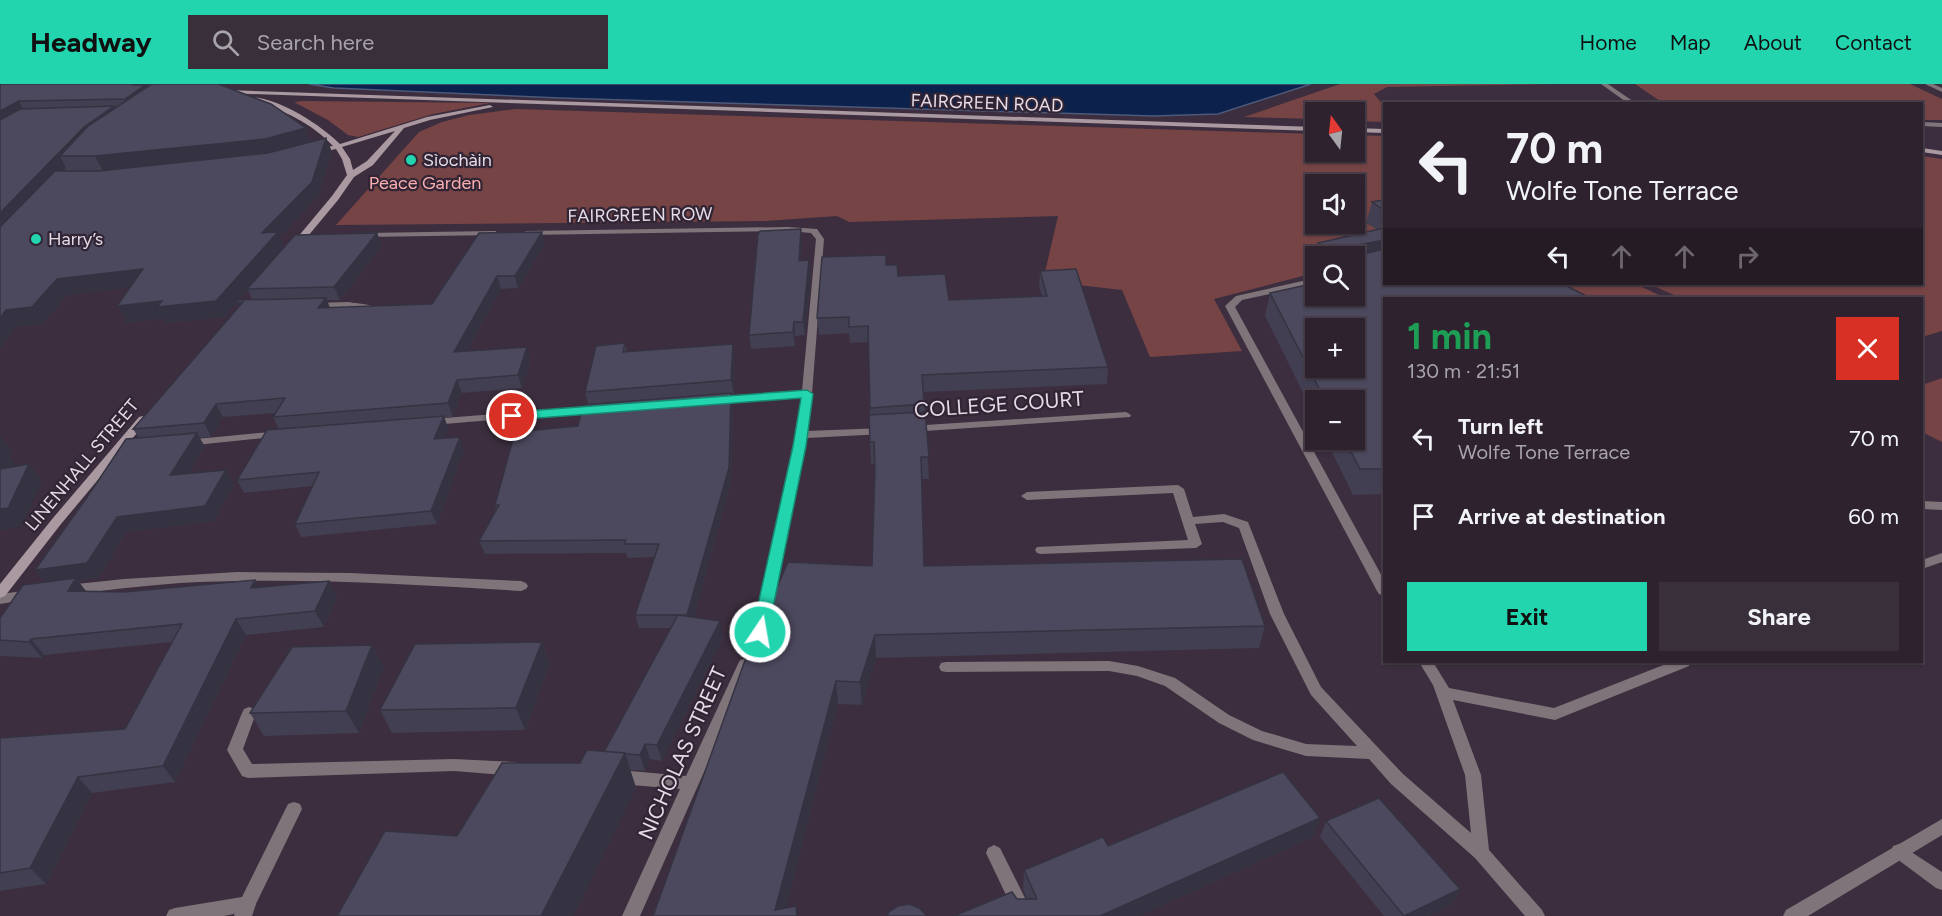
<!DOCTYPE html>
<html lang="en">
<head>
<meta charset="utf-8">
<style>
  :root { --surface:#2d222e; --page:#392f3a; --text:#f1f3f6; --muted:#a7a4aa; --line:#483f4a; --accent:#22d5af }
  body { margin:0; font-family:Figtree,sans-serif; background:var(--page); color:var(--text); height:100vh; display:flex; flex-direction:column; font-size:22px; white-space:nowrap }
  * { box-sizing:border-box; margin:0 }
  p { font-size:20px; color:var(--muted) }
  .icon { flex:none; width:33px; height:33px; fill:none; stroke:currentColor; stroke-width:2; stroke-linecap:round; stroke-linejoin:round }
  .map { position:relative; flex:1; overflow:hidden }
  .panel { position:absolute; left:1383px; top:213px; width:540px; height:366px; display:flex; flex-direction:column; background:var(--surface); border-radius:0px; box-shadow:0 2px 4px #0004,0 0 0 2px var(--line) }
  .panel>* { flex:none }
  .guide { position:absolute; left:1383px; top:18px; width:540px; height:183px; border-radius:0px; box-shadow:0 2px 4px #0004,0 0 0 2px var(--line); background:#2d222e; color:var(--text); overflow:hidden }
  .needle { width:39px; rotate:345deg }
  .buttons { position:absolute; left:1305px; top:18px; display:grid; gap:12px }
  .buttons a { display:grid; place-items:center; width:60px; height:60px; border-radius:0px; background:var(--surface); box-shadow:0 2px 4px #0004,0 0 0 2px var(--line); font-size:30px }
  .pin { position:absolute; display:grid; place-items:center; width:51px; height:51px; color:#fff; margin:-26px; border:3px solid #fff; border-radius:50%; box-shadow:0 2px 6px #0007 }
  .me { position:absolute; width:66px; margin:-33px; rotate:12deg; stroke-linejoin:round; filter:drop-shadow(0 0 4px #0008) }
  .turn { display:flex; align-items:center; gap:21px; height:126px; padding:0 24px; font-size:27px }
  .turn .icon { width:78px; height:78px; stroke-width:2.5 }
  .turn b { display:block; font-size:42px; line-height:51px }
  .lanes { display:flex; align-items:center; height:57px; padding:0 24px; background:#0003; justify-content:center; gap:30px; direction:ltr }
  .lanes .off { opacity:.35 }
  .round { display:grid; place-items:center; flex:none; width:63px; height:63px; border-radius:0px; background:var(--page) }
  .overview { display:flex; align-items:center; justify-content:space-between; height:102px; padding:0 24px }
  h1 { font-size:36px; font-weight:700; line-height:45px; color:#1e9e55 }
  .action { display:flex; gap:12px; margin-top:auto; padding:12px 24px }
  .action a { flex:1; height:69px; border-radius:0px; background:var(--accent); color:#111; font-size:24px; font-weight:700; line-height:69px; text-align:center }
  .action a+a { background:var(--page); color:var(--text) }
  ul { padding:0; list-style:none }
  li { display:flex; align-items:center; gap:18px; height:78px; padding:0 24px }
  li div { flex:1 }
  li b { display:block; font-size:22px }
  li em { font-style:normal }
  header { display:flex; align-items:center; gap:36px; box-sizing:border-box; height:84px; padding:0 30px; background:var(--accent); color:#111 }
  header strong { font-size:28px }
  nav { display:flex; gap:33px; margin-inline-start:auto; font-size:21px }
  .search { width:420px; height:54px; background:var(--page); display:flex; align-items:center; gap:15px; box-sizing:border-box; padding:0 21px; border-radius:0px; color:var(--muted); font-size:22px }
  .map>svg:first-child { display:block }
  .green { fill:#764445; fill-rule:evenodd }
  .water { fill:#0c214b; stroke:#4d597a; stroke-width:1.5 }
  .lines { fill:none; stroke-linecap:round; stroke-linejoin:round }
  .service { fill:#7f7479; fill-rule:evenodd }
  .minor { fill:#7f7479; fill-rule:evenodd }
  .tertiary { fill:#7f7479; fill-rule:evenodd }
  .secondary { fill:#aa99a0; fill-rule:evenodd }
  .wall { fill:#413f51; fill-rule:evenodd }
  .shaded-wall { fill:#353342 }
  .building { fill:#4c495e; stroke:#353342; stroke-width:1.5; fill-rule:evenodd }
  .route { fill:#22d5af; stroke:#168a72; stroke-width:1.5 }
  .poi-dot { fill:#22d5af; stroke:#312434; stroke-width:2 }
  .labels { text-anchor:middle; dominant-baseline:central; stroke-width:4.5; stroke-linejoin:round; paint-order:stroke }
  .far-street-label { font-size:18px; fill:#e4dbe6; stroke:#312434 }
  .far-poi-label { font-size:18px; fill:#e4dbe6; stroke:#312434; text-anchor:start }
  .far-park-label { font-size:18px; fill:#fbafaf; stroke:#312434 }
  .street-label { font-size:21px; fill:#e4dbe6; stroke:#312434 }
</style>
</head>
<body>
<header>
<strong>Headway</strong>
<div class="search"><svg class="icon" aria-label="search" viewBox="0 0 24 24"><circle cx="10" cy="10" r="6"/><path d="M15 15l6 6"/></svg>Search here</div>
<nav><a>Home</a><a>Map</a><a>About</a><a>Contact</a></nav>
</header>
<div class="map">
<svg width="1942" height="832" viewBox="0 0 1942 832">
  <rect width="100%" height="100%" fill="#3c2e3e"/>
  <g class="green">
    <polygon points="1340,0 1559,0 1387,3 1374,10 1384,22 1384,38 1355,37 1354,28 1316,28 1315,35 1244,33"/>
    <polygon points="1635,0 1910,0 1942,15 1942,36 1922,36 1922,20 1663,19"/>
    <polygon points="303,17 490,19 433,30 358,53 348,51 328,36 294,18"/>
    <path d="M516,25L1315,50L1316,68H1354L1355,51L1384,52V164L1316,172L1315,179L1308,181L1314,189L1214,215L1242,267L1150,273L1122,206L1043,197L1058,132L849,138L837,132L765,137L336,141L419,48L442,38L469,31ZM1316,100H1354V140H1316Z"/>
    <polygon points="1922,72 1942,75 1942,247 1922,253 1922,214 1681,214 1649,200 1922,200"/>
    <polygon points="1564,200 1636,200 1665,214 1591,214"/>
    <polygon points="1942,294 1942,358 1922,348 1922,301"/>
  </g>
  <polygon class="water" points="309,0 1311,0 1218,30 1153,32 560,14 334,4"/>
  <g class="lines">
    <g class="service">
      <polygon points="1601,0 1608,0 1637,20 1629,20"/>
      <polygon points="1925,0 1933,0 1942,4 1942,8"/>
      <polygon points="1922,38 1942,39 1942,43 1922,42"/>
      <polygon points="1316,194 1316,200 1242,216 1235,223 1384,496 1384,512 1379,510 1377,507 1225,222 1236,212"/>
      <path d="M349,218C357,220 369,219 375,224C365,230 356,224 345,224C335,223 324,224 314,225L309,222L314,219Z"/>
      <polygon points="1178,401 1184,405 1193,433 1224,430 1248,438 1284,530 1321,603 1403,690 1471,749 1465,691 1433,601 1419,578 1433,578 1449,604 1554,624 1671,578 1691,578 1689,582 1555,636 1453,616 1481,691 1489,766 1542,826 1545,832 1525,832 1475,774 1391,700 1369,675 1306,672 1253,656 1219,639 1165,602 1137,592 1109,587 946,588 941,587 939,583 941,579 946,578 1109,577 1138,582 1175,594 1229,631 1262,647 1306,660 1357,662 1311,611 1270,530 1239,444 1223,438 1195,440 1202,460 1196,464 1041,470 1037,469 1035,466 1037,463 1188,456 1173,409 1027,416 1021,412 1027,408"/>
      <polygon points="1922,417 1942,418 1942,426 1922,425"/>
      <polygon points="1942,469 1942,478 1922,485 1922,476"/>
      <path d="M237,488L350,489L521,497L526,499L528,502L526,505L521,507C408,500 294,493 180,499C142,502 105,506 67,511L62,509L60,506L62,503L67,501L124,495Z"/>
      <polygon points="31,506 36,508 38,511 36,514 0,520 0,510"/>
      <polygon points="294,718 300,720 302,725 253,826 224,832 166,832 169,826 175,824 242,813 288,720"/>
      <polygon points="994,761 1000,764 1034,832 1016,832 986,769 988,764"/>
    </g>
    <g class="minor">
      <polygon points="788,143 817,145 824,155 812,310 807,347 884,344 890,347 884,350 807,354 766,551 764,555 754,555 752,551 794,361 801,314 716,319 711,316 716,313 802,307 816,155 811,149 788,147 526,151 522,149 526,147"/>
      <polygon points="493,147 496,147 496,151 364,153 360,151 364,149"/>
      <polygon points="597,322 601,323 602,325 601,327 432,341 427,338 432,335"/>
      <polygon points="1126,328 1131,331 1130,333 910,348 904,345 910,342"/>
      <polygon points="280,347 284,348 286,350 284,352 186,362 180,359 186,356"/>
      <polygon points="745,575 750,576 752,580 640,832 622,832 680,705 619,700 613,698 611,693 613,688 619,686 686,692 738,580 740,576"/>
      <polygon points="249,623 254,625 256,629 243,665 252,680 454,675 515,678 521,680 523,685 521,690 515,692 454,687 248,694 242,692 227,666 242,629 244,625"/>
      <polygon points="1899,760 1942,788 1942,806 1936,804 1893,772 1891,767 1893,762"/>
      <polygon points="247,812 253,814 256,820 252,832 234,832 241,814"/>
    </g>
    <polygon class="tertiary" points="1942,735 1942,751 1808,832 1783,832 1786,826"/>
    <g class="secondary">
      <polygon points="225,6 1316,43 1316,47 223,9 223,7"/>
      <path d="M249,13C277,13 320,40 340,60L427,33L490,21L493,23L430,36L404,44L373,81L354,93L338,116L298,164L295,165L291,162L292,160L332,112L347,91L342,75L336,65L327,67V63L333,62C310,37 280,25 249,15ZM395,47L367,77L353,86L350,75L342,63Z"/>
      <polygon points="1354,44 1384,45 1384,49 1354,48"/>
      <polygon points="1922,64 1942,67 1942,71 1922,68"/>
      <polygon points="143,332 148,335 147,337 61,440 5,512 0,514 0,500 53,434 139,333"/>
    </g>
  </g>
  <g class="wall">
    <path d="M0,0H147L148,2L311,58L326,54L332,68L318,112L280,153L284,163L377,149L382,162L340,216H327L330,224L432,220L545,160L518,204L501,205L467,267L531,276L522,304L462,309L453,333L444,334L448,344L444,355L464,366L437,440L301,453L295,440L313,402L244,409L237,396L279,345L273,333L276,329L223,333L211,353L199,354L205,363L189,389L234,400L214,437L127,448L98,494L78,497L86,507L124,508L255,496L260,504L329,497L337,513L324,543L246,551L175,698L92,709L46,800L0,807V654L125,645L172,558L44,571L42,574L0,572V534L45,498L139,354L133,345L238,224L236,220L224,233L166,239L163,234L127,239L117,222L130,203L67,211L43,240L16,243ZM248,206L252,216H239Z"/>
    <polygon points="1384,116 1384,410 1353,411 1326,356 1354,356 1354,316 1316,316 1316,335 1265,232 1270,209 1354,212 1354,172 1316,172 1316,182 1313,180 1318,159 1378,146 1366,139 1372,118"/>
    <polygon points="802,158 801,177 811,189 805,251 795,252 795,262 751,265 749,251"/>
    <polygon points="886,181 898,192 949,216 1042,212 1039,202 1040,187 1108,283 1107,300 924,308 929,395 921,395 924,482 1265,542 1259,564 876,574 862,621 838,620 786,824 798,832 653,832 763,536 872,482 875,380 871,380 870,358 870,331 869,258 850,259 849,249 819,251 817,234"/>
    <polygon points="625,259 627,268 733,260 735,274 734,310 731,310 733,322 731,397 694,533 723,553 662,677 650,675 645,687 630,686 636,704 457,752 580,679 604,668 671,544 639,544 635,531 654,473 628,474 626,469 485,470 479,457 496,425 495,421 578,342 588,320 585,308"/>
    <polygon points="542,558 550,580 525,646 392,649 380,626"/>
    <polygon points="372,561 384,583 359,649 264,652 250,629"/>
    <polygon points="1326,737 1460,805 1452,820 1428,832 1384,832 1320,753"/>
    <polygon points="1313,753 1139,832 954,832 1017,815 1027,815 1023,805 1024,786 1108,762"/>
  </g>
  <g class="shaded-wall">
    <polygon points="135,0 147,0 150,6 131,28 125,15"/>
    <polygon points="19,17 26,30 0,44 0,27"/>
    <polygon points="114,22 120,36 60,72 66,84 0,154 0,129 84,43"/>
    <polygon points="306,44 314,64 106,93 95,72"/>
    <polygon points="326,54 332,68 318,112 280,153 285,164 247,205 248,206 237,219 243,218 242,232 236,220 224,233 166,239 163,234 127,239 117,222 262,149"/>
    <polygon points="801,145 802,158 800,190 799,177"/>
    <polygon points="542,148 545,160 518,204 515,192"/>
    <polygon points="377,149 382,162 340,216 334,203"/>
    <polygon points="1384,156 1384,173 1354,182 1359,161"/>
    <polygon points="809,176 811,189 805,251 803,238"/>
    <polygon points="143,185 152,201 67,211 43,240 16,243 0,265 0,234 6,226 57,195"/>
    <polygon points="497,192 501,205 459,281 454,268"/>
    <polygon points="326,214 331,227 318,224"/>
    <polygon points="794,238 795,252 795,262 793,248"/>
    <polygon points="733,260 735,274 734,310 731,296"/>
    <polygon points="527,263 531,276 522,304 518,291"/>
    <polygon points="457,296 462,309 453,333 448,319"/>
    <polygon points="731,309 733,322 731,397 691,544 687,531"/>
    <polygon points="216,320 223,333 211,353 204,339"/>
    <polygon points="444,332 448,344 439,368 434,355"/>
    <polygon points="197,349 205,363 179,405 170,391"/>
    <polygon points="0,352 12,369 10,373 16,382 4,405 0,400"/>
    <polygon points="460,353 464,366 437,440 431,427"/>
    <polygon points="29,380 42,398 22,442 0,447 0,425"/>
    <polygon points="226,386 234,400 214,437 127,448 98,494 78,497 88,510 80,522 47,501 35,486 117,433"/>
    <polygon points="255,496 265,512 251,504"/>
    <polygon points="329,497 337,513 324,543 315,527"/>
    <polygon points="236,535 246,551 175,698 163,682"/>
    <polygon points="720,537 723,553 662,677 657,661"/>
    <polygon points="875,551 876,574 862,621 860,598"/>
    <polygon points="31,555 44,571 42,574 29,558"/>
    <polygon points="542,558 550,580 525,646 516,624"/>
    <polygon points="372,561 384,583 359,649 346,627"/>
    <polygon points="836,597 838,620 784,832 775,826"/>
    <polygon points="645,660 650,675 645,687 640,671"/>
    <polygon points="625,669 636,704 574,832 541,832"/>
    <polygon points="78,693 92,709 46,800 30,784"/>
    <polygon points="1320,734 1313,753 1139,832 1100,832"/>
    <polygon points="1460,805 1452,820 1428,832 1404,832"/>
  </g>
  <g class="building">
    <polygon points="0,0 135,0 134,1 145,1 125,15 19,17 0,27"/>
    <polygon points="154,0 218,0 271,20 306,44 265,55 95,72 60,72 88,42 150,1"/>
    <polygon points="114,22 84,43 0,129 0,36 20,25"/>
    <polygon points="326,54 312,98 262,149 278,148 216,217 157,223 162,217 117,222 143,185 57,195 32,223 6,226 0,234 0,143 55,87 99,87 268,69"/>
    <polygon points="1384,116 1384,126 1372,118"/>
    <path d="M1384,144V156L1359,161L1357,169L1360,171L1384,165V200H1563L1590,214H1384V385H1360L1345,356H1354V316H1325L1270,209L1316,199V212H1354V191L1365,188L1354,182V172H1340L1318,159ZM1316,244H1354V284H1316Z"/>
    <polygon points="801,145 799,177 809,176 803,238 794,238 793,248 749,251 758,150 760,147"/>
    <polygon points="542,148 515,192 497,192 454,268 527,263 518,291 457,296 448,319 273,333 285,314 216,320 204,339 133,345 243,218 236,219 238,216 326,214 318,224 432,220 479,149"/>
    <polygon points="377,149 334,203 247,205 295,151"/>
    <polygon points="886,171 886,181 897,181 898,192 945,190 949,216 1047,212 1040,187 1076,185 1108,283 922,291 924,320 870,324 868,242 849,243 849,233 817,234 822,173"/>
    <polygon points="625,259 623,268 733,260 731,296 585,308 596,262"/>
    <polygon points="731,309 729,384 687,531 635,531 659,460 624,460 626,456 479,457 499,421 495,421 515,348 578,342 583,321"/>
    <polygon points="925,328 929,373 921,373 924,482 1242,475 1265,542 875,551 860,598 836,597 775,826 796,822 797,832 653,832 757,543 761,536 763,536 788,478 872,482 875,387 874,358 870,358 869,331"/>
    <polygon points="444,332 434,355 460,353 431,427 295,440 319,388 237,396 267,346"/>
    <polygon points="197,349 170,391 226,386 205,422 117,433 87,479 35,486 88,412 126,355"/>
    <polygon points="29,380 8,424 0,425 0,385"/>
    <polygon points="76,494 68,507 124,508 255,496 251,504 329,497 315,527 236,535 163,682 78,693 30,784 0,789 0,654 125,645 182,540 31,555 29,558 0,556 0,534 23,501"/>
    <polygon points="678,531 720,537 657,661 645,660 640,671 604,668"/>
    <polygon points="542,558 516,624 380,626 415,560"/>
    <polygon points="372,561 346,627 250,629 292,563"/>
    <polygon points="587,666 625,669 541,832 337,832 385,747 457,752 502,679 580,679"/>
    <polygon points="1283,688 1320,734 1100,832 954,832 1012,808 1017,815 1037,815 1024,786 1103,753 1108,762"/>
    <polygon points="1379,714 1460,805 1404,832 1326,737"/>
    <polygon points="909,820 919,824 927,832 887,832 889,828 898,822"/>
  </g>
  <polygon class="route" points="807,306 813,310 806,362 768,548 766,552 755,552 752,548 793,362 801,314 512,336 506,332 512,328"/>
  <g class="poi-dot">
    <circle cx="411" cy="76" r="6"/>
    <circle cx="36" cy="155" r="6"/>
  </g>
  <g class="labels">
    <g class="far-street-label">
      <text transform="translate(987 19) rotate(2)">FAIRGREEN ROAD</text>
      <text transform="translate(640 131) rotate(-1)">FAIRGREEN ROW</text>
      <text transform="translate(82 381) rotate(-50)">LINENHALL STREET</text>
    </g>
    <g class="far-poi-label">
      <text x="423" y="76">Sìochàin</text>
      <text x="48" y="155">Harry’s</text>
    </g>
    <g class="far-park-label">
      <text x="425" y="99">Peace Garden</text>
    </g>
    <g class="street-label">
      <text transform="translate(999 320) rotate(-4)">COLLEGE COURT</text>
      <text transform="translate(682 669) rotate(-66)">NICHOLAS STREET</text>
    </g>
  </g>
</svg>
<div class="buttons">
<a><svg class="needle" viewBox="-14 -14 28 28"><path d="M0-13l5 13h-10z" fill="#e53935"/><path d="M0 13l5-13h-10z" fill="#a7a4aa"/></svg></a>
<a><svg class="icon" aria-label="sound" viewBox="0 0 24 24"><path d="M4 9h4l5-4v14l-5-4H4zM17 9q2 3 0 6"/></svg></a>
<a><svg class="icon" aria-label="search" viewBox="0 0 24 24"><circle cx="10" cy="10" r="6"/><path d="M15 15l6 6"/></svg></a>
<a>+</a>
<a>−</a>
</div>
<div class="pin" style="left:512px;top:332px;background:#d93025"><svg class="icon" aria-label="arrive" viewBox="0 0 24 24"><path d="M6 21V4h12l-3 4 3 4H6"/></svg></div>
<svg class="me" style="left:760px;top:548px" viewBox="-20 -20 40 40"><circle r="17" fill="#22d5af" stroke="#fff" stroke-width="3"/><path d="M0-11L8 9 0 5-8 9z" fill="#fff"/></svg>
<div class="guide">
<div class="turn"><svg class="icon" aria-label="left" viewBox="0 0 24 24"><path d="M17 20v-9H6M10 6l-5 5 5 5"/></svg><div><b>70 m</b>Wolfe Tone Terrace</div></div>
<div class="lanes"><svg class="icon" aria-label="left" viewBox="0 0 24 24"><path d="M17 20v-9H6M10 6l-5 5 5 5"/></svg><svg class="icon off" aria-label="ahead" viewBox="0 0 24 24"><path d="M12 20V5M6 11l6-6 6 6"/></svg><svg class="icon off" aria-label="ahead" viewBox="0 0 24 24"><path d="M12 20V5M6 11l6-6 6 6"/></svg><svg class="icon off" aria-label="right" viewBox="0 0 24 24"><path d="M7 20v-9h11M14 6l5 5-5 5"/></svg></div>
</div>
<section class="panel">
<div class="overview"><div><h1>1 min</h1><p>130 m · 21:51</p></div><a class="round" style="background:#d93025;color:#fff"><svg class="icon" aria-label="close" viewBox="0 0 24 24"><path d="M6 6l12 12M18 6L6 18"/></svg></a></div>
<ul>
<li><svg class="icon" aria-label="left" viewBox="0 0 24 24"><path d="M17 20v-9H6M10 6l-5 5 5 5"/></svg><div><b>Turn left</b><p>Wolfe Tone Terrace</p></div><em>70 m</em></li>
<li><svg class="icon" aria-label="arrive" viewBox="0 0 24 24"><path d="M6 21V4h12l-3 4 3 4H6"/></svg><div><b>Arrive at destination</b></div><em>60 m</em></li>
</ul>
<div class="action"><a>Exit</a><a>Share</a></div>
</section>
</div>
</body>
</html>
